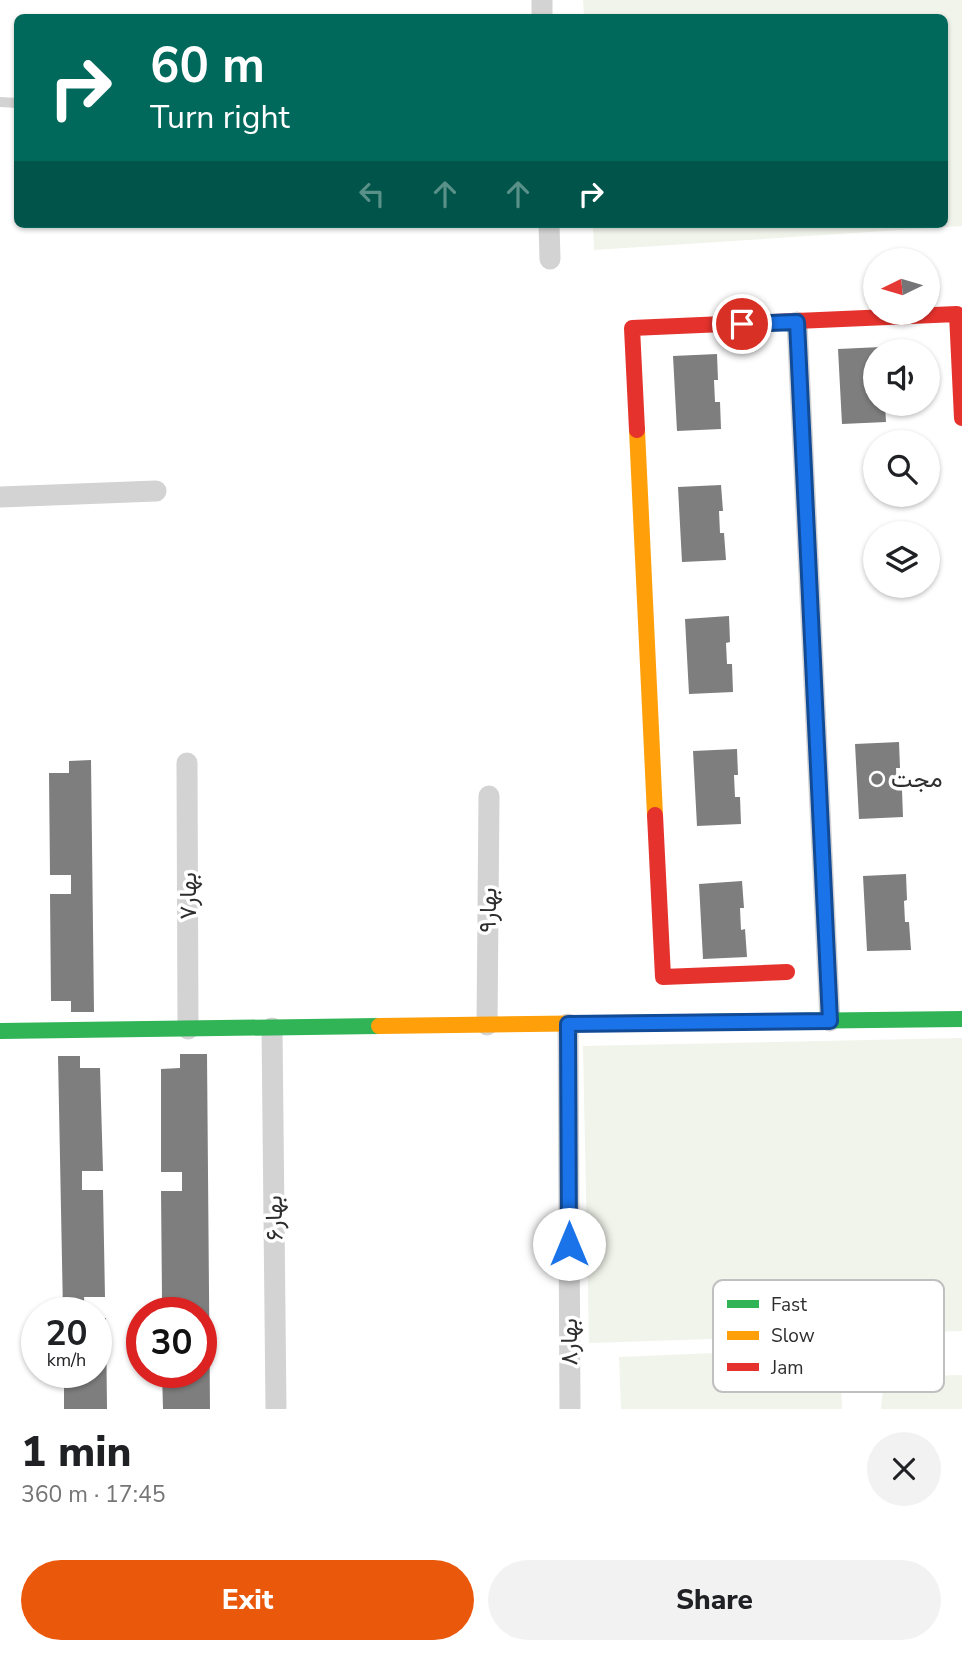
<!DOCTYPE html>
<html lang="en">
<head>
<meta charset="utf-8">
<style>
  :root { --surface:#fff; --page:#f2f2f2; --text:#202124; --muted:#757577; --accent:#ea580c }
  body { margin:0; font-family:"Nunito Sans",Vazirmatn,sans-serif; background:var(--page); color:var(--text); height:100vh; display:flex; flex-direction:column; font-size:26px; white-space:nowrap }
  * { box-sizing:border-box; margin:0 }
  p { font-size:23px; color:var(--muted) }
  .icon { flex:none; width:38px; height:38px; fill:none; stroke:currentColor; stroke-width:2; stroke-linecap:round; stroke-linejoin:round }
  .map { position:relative; height:1409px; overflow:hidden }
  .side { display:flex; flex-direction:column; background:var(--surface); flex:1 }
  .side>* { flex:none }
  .guide { position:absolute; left:14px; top:14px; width:934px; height:214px; border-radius:10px; box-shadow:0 2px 5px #0004; background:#00695c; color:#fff; overflow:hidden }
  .needle { width:46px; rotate:265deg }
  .tools { position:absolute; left:863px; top:248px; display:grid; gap:14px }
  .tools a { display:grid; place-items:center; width:77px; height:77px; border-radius:50%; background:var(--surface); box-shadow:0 2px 5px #0004; font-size:35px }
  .speed { position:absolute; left:21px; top:1297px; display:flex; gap:14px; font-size:35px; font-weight:700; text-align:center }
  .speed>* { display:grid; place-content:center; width:91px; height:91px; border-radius:50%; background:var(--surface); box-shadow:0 2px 5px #0004; line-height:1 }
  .speed small { font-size:18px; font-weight:400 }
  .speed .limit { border:10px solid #d22; background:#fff; color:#111 }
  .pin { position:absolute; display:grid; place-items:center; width:60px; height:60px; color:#fff; margin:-30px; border:4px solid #fff; border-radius:50%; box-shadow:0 2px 7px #0007 }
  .me { position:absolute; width:77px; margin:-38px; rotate:0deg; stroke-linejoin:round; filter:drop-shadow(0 0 5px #0008) }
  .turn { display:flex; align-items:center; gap:24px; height:147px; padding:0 21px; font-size:32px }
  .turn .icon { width:91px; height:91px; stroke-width:2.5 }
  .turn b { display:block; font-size:49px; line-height:60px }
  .lanes { display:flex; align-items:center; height:66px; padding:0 21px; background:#0003; justify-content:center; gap:35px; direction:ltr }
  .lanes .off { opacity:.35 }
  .round { display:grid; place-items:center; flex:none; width:74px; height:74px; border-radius:37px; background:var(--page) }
  .head { display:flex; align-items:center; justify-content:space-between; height:119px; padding:0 21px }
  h1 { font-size:42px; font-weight:800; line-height:52px }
  .cta { display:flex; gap:14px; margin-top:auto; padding:14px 21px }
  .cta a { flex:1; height:80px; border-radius:42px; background:var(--accent); color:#fff; font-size:28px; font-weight:800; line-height:80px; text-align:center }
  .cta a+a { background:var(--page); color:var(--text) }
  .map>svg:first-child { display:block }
  .green { fill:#f1f4eb }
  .building { fill:#7e7e7e }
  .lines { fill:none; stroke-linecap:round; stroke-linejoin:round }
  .lane { stroke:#d3d3d3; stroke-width:10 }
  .street { stroke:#d3d3d3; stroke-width:21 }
  .fast { stroke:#30b455; stroke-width:16 }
  .slow { stroke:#ff9f0a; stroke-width:16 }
  .jam { stroke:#e5322d; stroke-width:16 }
  .route-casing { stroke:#114b97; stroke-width:18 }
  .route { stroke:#1a73e8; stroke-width:12 }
  .poi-dot { fill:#777; stroke:#fff; stroke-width:2.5 }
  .labels { text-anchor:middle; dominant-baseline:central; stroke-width:7; stroke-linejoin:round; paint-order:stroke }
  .poi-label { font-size:24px; fill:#2e2e2e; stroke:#fff; text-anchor:start }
  .street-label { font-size:24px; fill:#2e2e2e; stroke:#fff }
  .key { fill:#fff; stroke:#c0c0c0; stroke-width:2 }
  .key-label { font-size:19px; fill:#2e2e2e }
</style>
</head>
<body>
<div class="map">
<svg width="962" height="1409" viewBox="0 0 962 1409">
  <rect width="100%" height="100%" fill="#fff"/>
  <g class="green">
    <polygon points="583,0 962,0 962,226 594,250 593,224 945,224 945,18 584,17"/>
    <polygon points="962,1038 962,1331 589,1343 583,1046"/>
    <polygon points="840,1348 842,1409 621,1409 619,1357"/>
    <polygon points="962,1375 962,1409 881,1409 884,1377"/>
  </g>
  <g class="building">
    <polygon points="881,347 882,352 875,352 875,404 885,404 886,422 842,424 838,349"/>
    <polygon points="717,354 718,380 714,380 715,402 720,402 721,429 677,431 673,356"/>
    <polygon points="721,485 723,511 719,511 720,533 724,533 726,560 682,562 678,487"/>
    <polygon points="729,616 730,642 726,643 727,664 732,664 733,692 689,694 685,619"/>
    <polygon points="899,742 900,768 896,768 897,790 902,790 903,817 859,819 855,744"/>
    <polygon points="737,749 738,775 734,775 735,797 740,797 741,824 697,826 693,751"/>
    <polygon points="91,760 94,1012 71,1012 71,1001 51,1001 50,894 71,894 71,875 50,875 49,773 69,773 69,761"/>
    <polygon points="906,874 907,900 904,901 905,922 909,922 911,950 867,951 863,876"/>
    <polygon points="742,881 744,908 740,908 741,930 745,929 747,957 703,959 699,884"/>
    <polygon points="180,1054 207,1054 210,1409 163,1409 162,1372 201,1372 201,1312 183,1312 183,1298 162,1298 161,1191 182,1191 182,1172 161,1172 161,1069 180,1068"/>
    <polygon points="58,1056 80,1056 80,1068 100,1068 103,1171 82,1171 82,1190 103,1190 105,1297 84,1297 85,1312 63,1312"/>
    <polygon points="96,1318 106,1318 107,1409 64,1409 64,1372 96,1372"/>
  </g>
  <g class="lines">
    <polyline class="lane" points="0,102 18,103"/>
    <g class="street">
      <polyline points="542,0 542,18"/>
      <polyline points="549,224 550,259"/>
      <polyline points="797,322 830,1021"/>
      <polyline points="0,497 156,491"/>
      <polyline points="187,763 188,1029"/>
      <polyline points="568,1024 570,1409"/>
      <polyline points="487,1025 489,796"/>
      <polyline points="272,1028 276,1409"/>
    </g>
    <g class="fast">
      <polyline points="693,1022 962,1019"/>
      <polyline points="0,1031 379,1026"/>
    </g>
    <g class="slow">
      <polyline points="637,430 655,815"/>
      <polyline points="379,1026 693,1022"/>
    </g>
    <g class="jam">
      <polyline points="637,430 632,328 957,314 962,418"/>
      <polyline points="655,815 663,977 787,972"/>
    </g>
  </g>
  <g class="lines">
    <defs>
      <polyline id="route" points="569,1244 568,1024 830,1021 797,322 742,324"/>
    </defs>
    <use href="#route" class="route-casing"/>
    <use href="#route" class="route"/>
  </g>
  <circle class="poi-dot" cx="877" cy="779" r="7"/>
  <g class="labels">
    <g class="poi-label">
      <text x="891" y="779">مجت</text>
    </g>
    <g class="street-label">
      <text transform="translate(188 896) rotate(-90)">بهار۷</text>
      <text transform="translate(488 910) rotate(-89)">بهار۹</text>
      <text transform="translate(274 1218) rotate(-91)">بهار۶</text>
      <text transform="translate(569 1342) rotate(-90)">بهار۸</text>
    </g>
  </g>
  <rect x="713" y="1280" width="231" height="112" rx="10" class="key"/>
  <rect x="727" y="1300" width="32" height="8" fill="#30b455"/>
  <rect x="727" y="1331" width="32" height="9" fill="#ff9f0a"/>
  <rect x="727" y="1363" width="32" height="8" fill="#e5322d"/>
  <g class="key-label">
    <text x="771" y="1311">Fast</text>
    <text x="771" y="1342">Slow</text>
    <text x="771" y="1374">Jam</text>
  </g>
</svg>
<div class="tools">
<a><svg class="needle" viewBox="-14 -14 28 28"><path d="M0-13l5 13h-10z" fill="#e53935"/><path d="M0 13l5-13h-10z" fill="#757577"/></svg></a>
<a><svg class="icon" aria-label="sound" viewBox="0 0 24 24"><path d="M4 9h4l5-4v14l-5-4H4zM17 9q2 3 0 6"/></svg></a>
<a><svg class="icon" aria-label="search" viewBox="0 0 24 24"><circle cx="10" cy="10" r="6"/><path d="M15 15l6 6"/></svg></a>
<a><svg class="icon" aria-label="layers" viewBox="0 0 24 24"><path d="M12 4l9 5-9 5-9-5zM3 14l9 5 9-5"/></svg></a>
</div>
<div class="speed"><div>20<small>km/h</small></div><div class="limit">30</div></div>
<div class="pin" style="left:742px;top:324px;background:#d93025"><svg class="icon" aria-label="arrive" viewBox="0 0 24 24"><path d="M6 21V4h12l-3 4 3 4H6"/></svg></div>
<svg class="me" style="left:569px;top:1244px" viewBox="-20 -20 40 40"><circle r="19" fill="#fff"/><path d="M0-13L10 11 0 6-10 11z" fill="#1a73e8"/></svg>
<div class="guide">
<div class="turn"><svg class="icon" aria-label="right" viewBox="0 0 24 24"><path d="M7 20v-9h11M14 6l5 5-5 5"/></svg><div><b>60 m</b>Turn right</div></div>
<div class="lanes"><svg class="icon off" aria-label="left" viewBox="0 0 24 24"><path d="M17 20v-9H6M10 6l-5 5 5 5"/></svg><svg class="icon off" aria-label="ahead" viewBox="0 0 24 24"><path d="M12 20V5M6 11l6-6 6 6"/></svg><svg class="icon off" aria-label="ahead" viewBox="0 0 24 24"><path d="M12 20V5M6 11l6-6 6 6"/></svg><svg class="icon" aria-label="right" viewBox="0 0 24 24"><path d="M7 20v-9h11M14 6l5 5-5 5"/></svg></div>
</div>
</div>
<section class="side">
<div class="head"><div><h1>1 min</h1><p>360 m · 17:45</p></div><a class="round"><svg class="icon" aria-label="close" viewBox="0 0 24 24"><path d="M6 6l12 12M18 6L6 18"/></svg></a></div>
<div class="cta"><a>Exit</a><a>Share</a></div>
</section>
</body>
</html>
